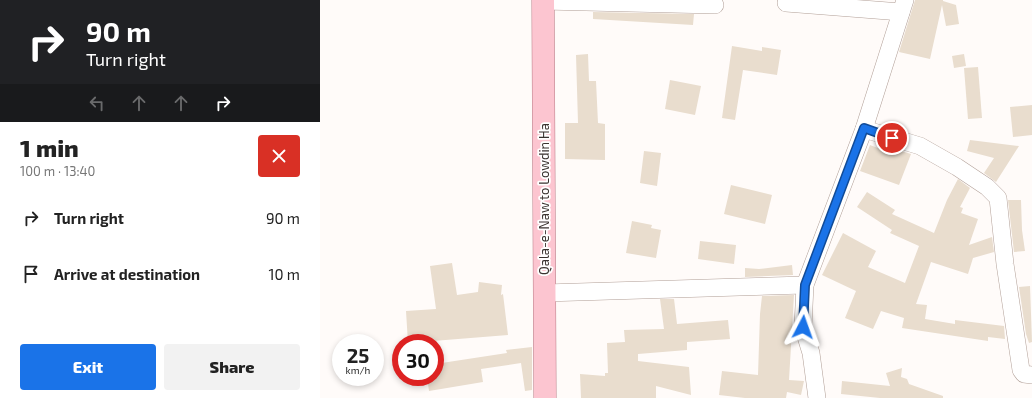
<!DOCTYPE html>
<html lang="en">
<head>
<meta charset="utf-8">
<style>
  :root { --surface:#fff; --page:#f2f2f2; --text:#222; --muted:#767676; --accent:#1a73e8 }
  body { margin:0; font-family:"Exo 2",sans-serif; background:var(--page); color:var(--text); height:100vh; display:flex; flex-direction:column; font-size:15px; white-space:nowrap }
  * { box-sizing:border-box; margin:0 }
  p { font-size:13px; color:var(--muted) }
  .icon { flex:none; width:22px; height:22px; fill:none; stroke:currentColor; stroke-width:2; stroke-linecap:round; stroke-linejoin:round }
  .map { position:relative; flex:1; overflow:hidden }
  .panel { display:flex; flex-direction:column; background:var(--surface); width:320px }
  .panel>* { flex:none }
  .banner { background:#202124; color:#fff; overflow:hidden }
  .speed { position:absolute; left:12px; top:334px; display:flex; gap:8px; font-size:20px; font-weight:700; text-align:center }
  .speed>* { display:grid; place-content:center; width:52px; height:52px; border-radius:50%; background:var(--surface); box-shadow:0 2px 6px #0003; line-height:1 }
  .speed small { font-size:10px; font-weight:400 }
  .speed .limit { border:6px solid #d22; background:#fff; color:#111 }
  .pin { position:absolute; display:grid; place-items:center; width:34px; height:34px; color:#fff; margin:-17px; border:2px solid #fff; border-radius:50%; box-shadow:0 1px 4px #0007 }
  .me { position:absolute; width:44px; margin:-22px; rotate:4deg; stroke-linejoin:round; filter:drop-shadow(0 0 3px #0008) }
  .turn { display:flex; align-items:center; gap:14px; height:84px; padding:0 20px; font-size:18px }
  .turn .icon { width:52px; height:52px; stroke-width:2.5 }
  .turn b { display:block; font-size:28px; line-height:34px }
  .lanes { display:flex; align-items:center; height:38px; padding:0 20px; background:#0003; justify-content:center; gap:20px; direction:ltr }
  .lanes .off { opacity:.35 }
  .round { display:grid; place-items:center; flex:none; width:42px; height:42px; border-radius:4px; background:var(--page) }
  .overview { display:flex; align-items:center; justify-content:space-between; height:68px; padding:0 20px }
  h1 { font-size:24px; font-weight:800; line-height:30px }
  .button { display:flex; gap:8px; margin-top:auto; padding:8px 20px }
  .button a { flex:1; height:46px; border-radius:4px; background:var(--accent); color:#fff; font-size:16px; font-weight:800; line-height:46px; text-align:center }
  .button a+a { background:var(--page); color:var(--text) }
  ul { padding:0; list-style:none }
  li { display:flex; align-items:center; gap:12px; height:56px; padding:0 20px }
  li div { flex:1 }
  li b { display:block; font-size:15px }
  li em { font-style:normal }
  main { display:flex; flex:1; min-height:0 }
  .map>svg:first-child { display:block }
  .building { fill:#e9ddce }
  .lines { fill:none; stroke-linecap:round; stroke-linejoin:round }
  .minor-casing { stroke:#b2a098; stroke-width:18 }
  .major-casing { stroke:#b77984; stroke-width:23 }
  .minor { stroke:#fff; stroke-width:17 }
  .major { stroke:#fcc5d0; stroke-width:22 }
  .route-casing { stroke:#114b97; stroke-width:10 }
  .route { stroke:#1a73e8; stroke-width:7 }
  .labels { text-anchor:middle; dominant-baseline:central; stroke-width:3.5; stroke-linejoin:round; paint-order:stroke }
  .street-label { font-size:13px; fill:#3a3330; stroke:#fff }
</style>
</head>
<body>
<main>
<section class="panel">
<div class="banner">
<div class="turn"><svg class="icon" aria-label="right" viewBox="0 0 24 24"><path d="M7 20v-9h11M14 6l5 5-5 5"/></svg><div><b>90 m</b>Turn right</div></div>
<div class="lanes"><svg class="icon off" aria-label="left" viewBox="0 0 24 24"><path d="M17 20v-9H6M10 6l-5 5 5 5"/></svg><svg class="icon off" aria-label="ahead" viewBox="0 0 24 24"><path d="M12 20V5M6 11l6-6 6 6"/></svg><svg class="icon off" aria-label="ahead" viewBox="0 0 24 24"><path d="M12 20V5M6 11l6-6 6 6"/></svg><svg class="icon" aria-label="right" viewBox="0 0 24 24"><path d="M7 20v-9h11M14 6l5 5-5 5"/></svg></div>
</div>
<div class="overview"><div><h1>1 min</h1><p>100 m · 13:40</p></div><a class="round" style="background:#d93025;color:#fff"><svg class="icon" aria-label="close" viewBox="0 0 24 24"><path d="M6 6l12 12M18 6L6 18"/></svg></a></div>
<ul>
<li><svg class="icon" aria-label="right" viewBox="0 0 24 24"><path d="M7 20v-9h11M14 6l5 5-5 5"/></svg><div><b>Turn right</b></div><em>90 m</em></li>
<li><svg class="icon" aria-label="arrive" viewBox="0 0 24 24"><path d="M6 21V4h12l-3 4 3 4H6"/></svg><div><b>Arrive at destination</b></div><em>10 m</em></li>
</ul>
<div class="button"><a>Exit</a><a>Share</a></div>
</section>
<div class="map">
<svg width="712" height="398" viewBox="0 0 712 398">
  <rect width="100%" height="100%" fill="#fffbf9"/>
  <g class="building">
    <polygon points="595,0 623,0 623,1 636,5 639,24 626,26 622,5 610,59 579,52"/>
    <polygon points="273,12 374,14 373,25 273,19"/>
    <polygon points="412,46 442,51 442,47 461,50 457,75 423,70 415,120 402,118"/>
    <polygon points="268,54 269,81 276,81 278,123 285,124 285,160 245,159 245,123 258,123 256,55"/>
    <polygon points="644,54 646,66 634,68 632,56"/>
    <polygon points="658,67 662,118 648,119 644,68"/>
    <polygon points="350,80 381,86 375,115 345,109"/>
    <polygon points="712,105 712,135 693,137 690,107"/>
    <polygon points="650,140 699,146 676,182 664,173 674,158 647,151"/>
    <polygon points="550,145 573,154 575,149 591,154 579,185 540,171"/>
    <polygon points="324,151 341,153 337,186 320,183"/>
    <polygon points="638,179 650,188 640,207 643,208 641,213 658,219 649,245 672,237 674,252 653,258 648,274 611,262 596,304 607,305 605,319 635,324 635,320 684,326 685,339 668,337 668,341 582,328 584,318 561,311 553,329 525,318 536,291 502,275 523,233 556,251 548,267 585,283 599,246 570,233 572,230 537,207 547,192 575,210 572,214 614,233 627,200"/>
    <polygon points="411,185 452,195 445,224 404,214"/>
    <polygon points="688,200 701,200 702,230 705,251 694,252"/>
    <polygon points="312,221 332,225 331,228 341,230 336,258 306,253"/>
    <polygon points="380,241 416,245 414,264 378,259"/>
    <polygon points="132,263 137,295 158,292 159,282 182,285 181,295 183,294 188,335 88,343 86,311 116,309 110,266"/>
    <polygon points="472,265 473,275 425,277 425,268 439,269"/>
    <polygon points="710,286 712,342 709,343 706,334 699,287"/>
    <polygon points="474,295 469,380 484,381 481,395 467,392 466,398 425,398 399,395 402,371 438,375 440,314 442,296"/>
    <polygon points="340,299 354,299 357,324 408,320 410,339 367,342 367,350 318,354 318,361 369,367 371,395 336,386 336,398 261,398 260,374 285,376 285,373 288,373 287,343 305,342 304,330 344,329"/>
    <polygon points="212,347 212,390 205,391 201,363 161,369 163,382 109,391 107,377 115,377 115,364 187,353 186,350"/>
    <polygon points="582,368 581,377 587,379 589,384 623,396 623,398 560,398 521,394 522,381 570,386 566,373"/>
  </g>
  <g class="lines">
    <defs>
      <g id="minor">
        <polyline points="223,1 395,5"/>
        <polyline points="466,3 581,12"/>
        <polyline points="544,129 600,146 637,167 667,187 678,198 685,264 701,370 704,374 712,375"/>
        <polyline points="225,293 485,285"/>
        <polyline points="497,398 491,353 483,327 485,285 544,129 585,0"/>
      </g>
      <polyline id="major" points="223,0 225,398"/>
    </defs>
    <use href="#minor" class="minor-casing"/>
    <use href="#major" class="major-casing"/>
    <use href="#minor" class="minor"/>
    <use href="#major" class="major"/>
  </g>
  <g class="lines">
    <defs>
      <polyline id="route" points="483,327 485,285 544,128 572,138"/>
    </defs>
    <use href="#route" class="route-casing"/>
    <use href="#route" class="route"/>
  </g>
  <g class="labels">
    <g class="street-label">
      <text transform="translate(224 199) rotate(-90)">Qala-e-Naw to Lowdin Ha</text>
    </g>
  </g>
</svg>
<div class="speed"><div>25<small>km/h</small></div><div class="limit">30</div></div>
<div class="pin" style="left:572px;top:138px;background:#d93025"><svg class="icon" aria-label="arrive" viewBox="0 0 24 24"><path d="M6 21V4h12l-3 4 3 4H6"/></svg></div>
<svg class="me" style="left:483px;top:327px" viewBox="-20 -20 40 40"><path d="M0-17L14 15 0 8-14 15z" fill="#1a73e8" stroke="#fff" stroke-width="4"/></svg>
</div>
</main>
</body>
</html>
